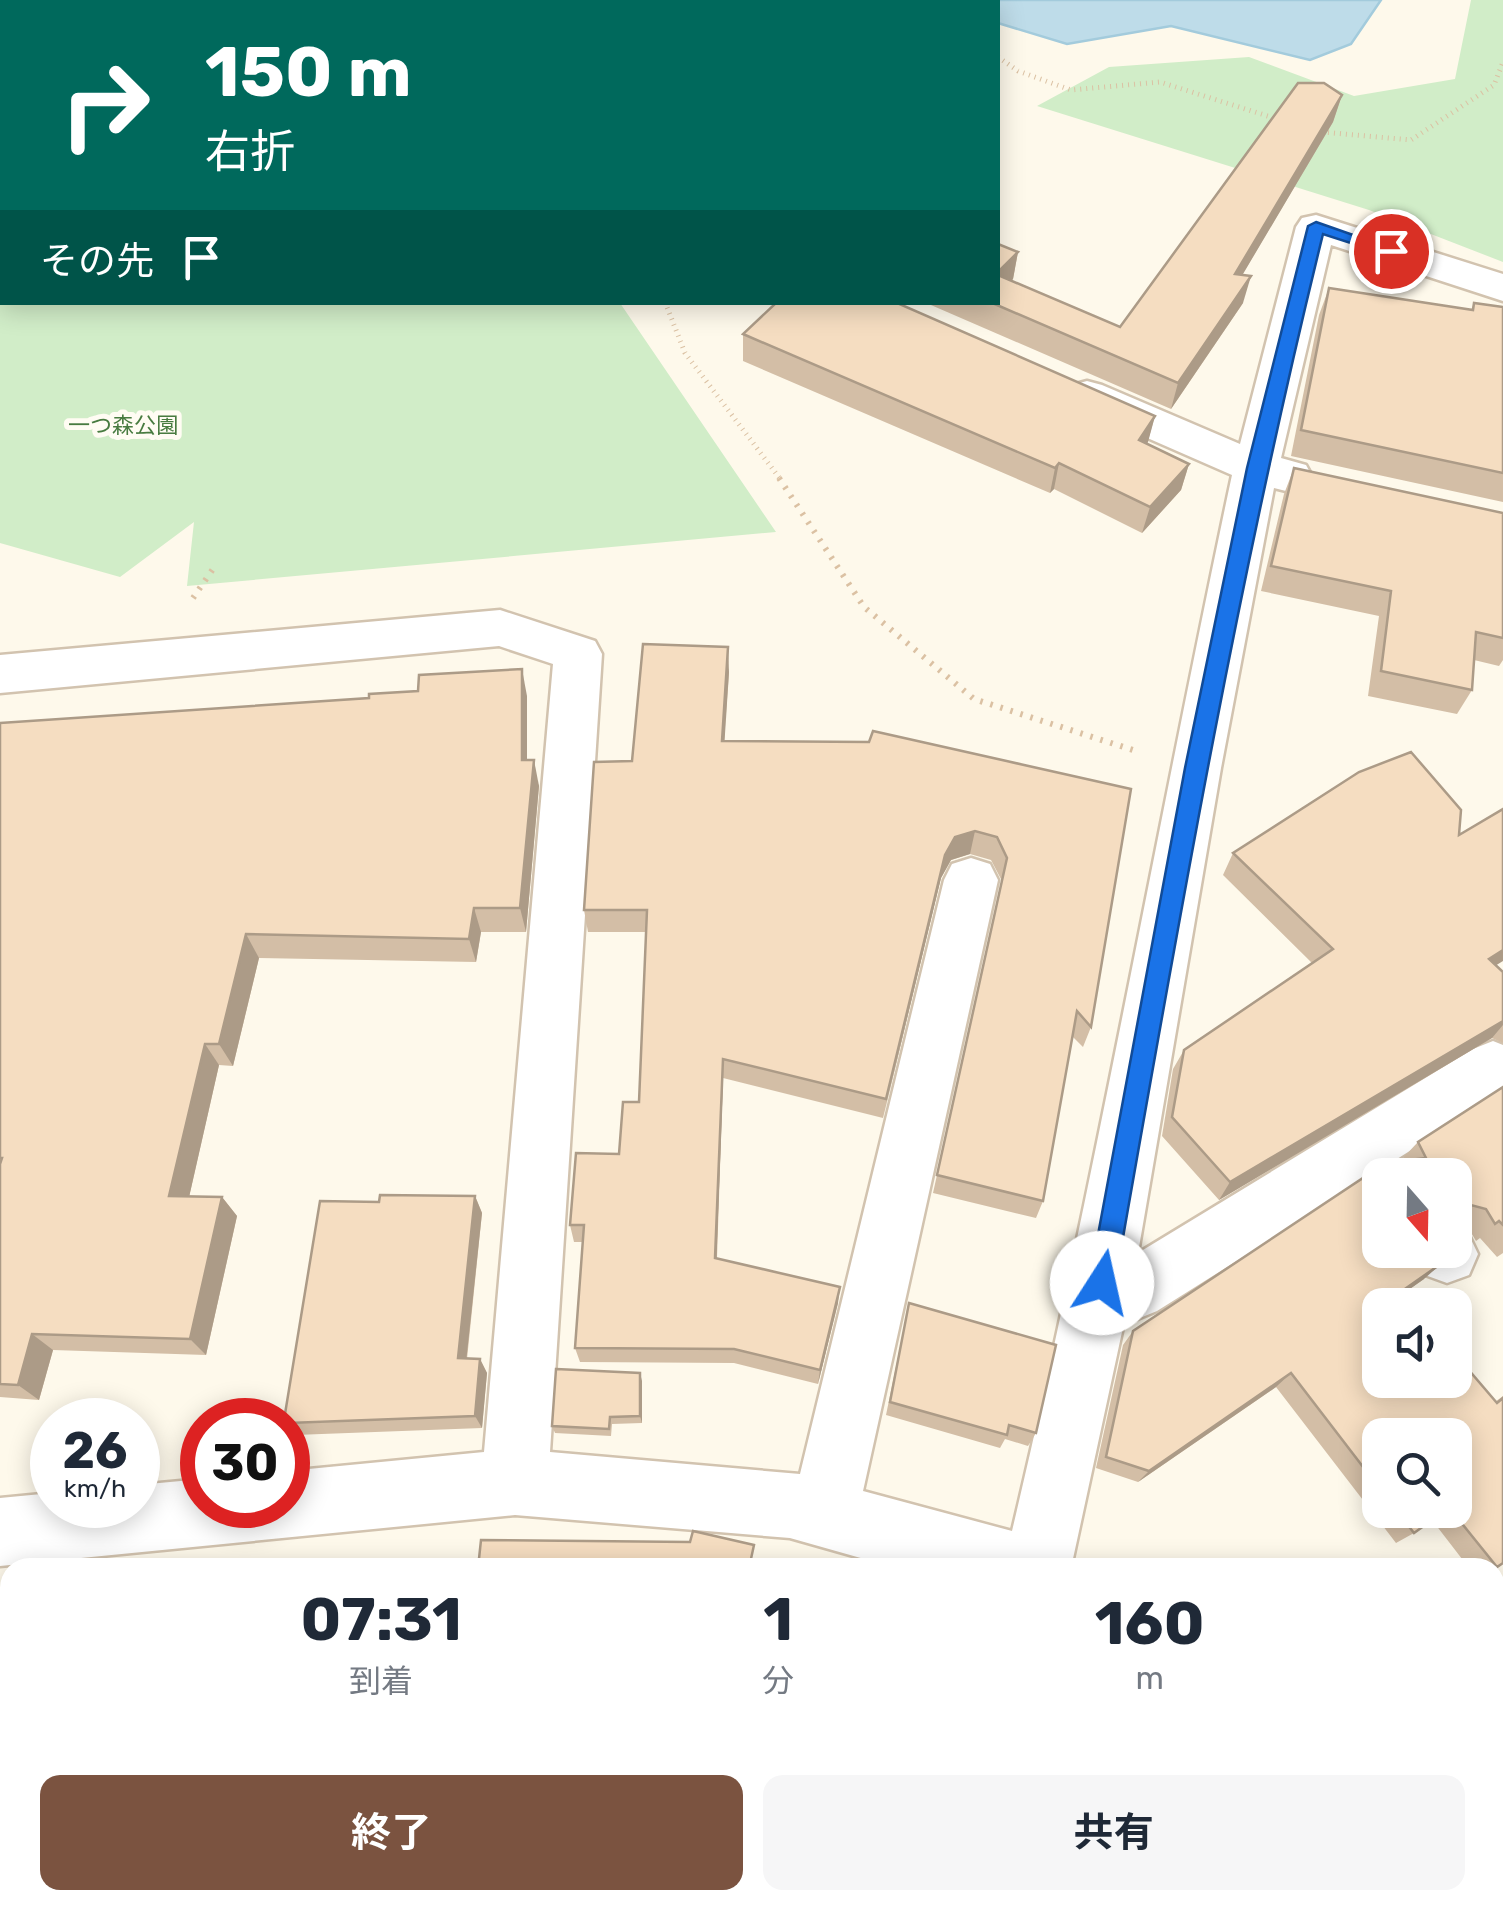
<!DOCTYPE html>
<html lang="ja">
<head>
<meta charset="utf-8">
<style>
  :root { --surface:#fff; --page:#f6f6f7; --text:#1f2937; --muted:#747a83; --accent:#7b5340 }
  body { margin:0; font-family:Rubik,"Noto Sans JP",sans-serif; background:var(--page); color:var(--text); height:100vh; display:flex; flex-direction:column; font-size:38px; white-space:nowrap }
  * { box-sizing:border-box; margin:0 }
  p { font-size:32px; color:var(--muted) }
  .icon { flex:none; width:55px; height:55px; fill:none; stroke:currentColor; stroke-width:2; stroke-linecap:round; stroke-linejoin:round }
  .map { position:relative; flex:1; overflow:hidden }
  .side { position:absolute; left:0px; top:1558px; width:1505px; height:352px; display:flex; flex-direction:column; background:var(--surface); border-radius:30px 30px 0 0; box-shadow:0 5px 25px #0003 }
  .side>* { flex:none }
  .hud { position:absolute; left:0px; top:0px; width:1000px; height:305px; box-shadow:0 5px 25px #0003; background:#00695c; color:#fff; overflow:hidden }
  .needle { width:65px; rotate:160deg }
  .fabs { position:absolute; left:1362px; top:1158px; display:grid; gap:20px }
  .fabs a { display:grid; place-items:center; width:110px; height:110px; border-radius:20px; background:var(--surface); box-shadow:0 5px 25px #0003; font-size:50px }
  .speed { position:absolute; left:30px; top:1398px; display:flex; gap:20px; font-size:50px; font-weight:700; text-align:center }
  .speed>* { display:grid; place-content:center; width:130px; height:130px; border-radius:50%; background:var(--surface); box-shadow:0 5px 25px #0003; line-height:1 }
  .speed small { font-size:25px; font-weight:400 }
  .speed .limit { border:15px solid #d22; background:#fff; color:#111 }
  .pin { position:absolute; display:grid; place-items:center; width:85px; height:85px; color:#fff; margin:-42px; border:5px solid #fff; border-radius:50%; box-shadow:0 2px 10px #0007 }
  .me { position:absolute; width:110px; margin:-55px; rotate:10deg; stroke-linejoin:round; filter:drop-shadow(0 0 8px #0008) }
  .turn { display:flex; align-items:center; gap:35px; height:210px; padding:0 40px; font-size:45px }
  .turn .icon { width:130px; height:130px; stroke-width:2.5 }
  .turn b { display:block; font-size:70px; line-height:85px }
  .then { display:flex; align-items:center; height:95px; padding:0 40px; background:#0003; gap:20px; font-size:38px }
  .eta { display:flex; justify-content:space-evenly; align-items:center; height:170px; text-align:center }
  .eta b { font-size:60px; font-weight:700; line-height:70px }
  .button { display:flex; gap:20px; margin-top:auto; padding:20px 40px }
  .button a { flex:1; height:115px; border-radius:20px; background:var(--accent); color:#fff; font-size:40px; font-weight:700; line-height:115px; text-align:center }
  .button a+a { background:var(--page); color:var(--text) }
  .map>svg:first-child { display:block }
  .green { fill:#d1edc8 }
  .water { fill:#bedce9; stroke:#a3cbdc; stroke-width:2.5 }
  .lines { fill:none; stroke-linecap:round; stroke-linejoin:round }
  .street-casing { stroke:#d2c3af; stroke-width:5 }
  .path-far1 { stroke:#dbc1a3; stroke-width:5; stroke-dasharray:1 5; stroke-linecap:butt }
  .path { stroke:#dbc1a3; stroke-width:6; stroke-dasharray:2.5 8; stroke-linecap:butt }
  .street { fill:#fff; fill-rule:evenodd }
  .wall { fill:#d3bea6; fill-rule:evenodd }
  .shaded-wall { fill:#ac9b87 }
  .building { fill:#f5ddc1; stroke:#ac9b87; stroke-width:2.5 }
  .route { fill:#1a73e8; stroke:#114b97; stroke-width:2.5 }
  .labels { text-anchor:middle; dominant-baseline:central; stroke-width:10; stroke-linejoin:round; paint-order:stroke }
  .far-park-label { font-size:22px; fill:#487b40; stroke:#fffcf3 }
</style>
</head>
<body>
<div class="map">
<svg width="1503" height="1908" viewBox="0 0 1503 1908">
  <rect width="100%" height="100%" fill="#fef9eb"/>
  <g class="green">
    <polygon points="0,0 862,2 2,2 2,302 620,303 776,532 187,586 194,522 120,577 0,543"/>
    <polygon points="1471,0 1503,0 1503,262 1369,210 1037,106 1109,67 1249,57 1354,96 1455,79"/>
  </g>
  <polygon class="water" points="920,0 1381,0 1351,44 1310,60 1171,26 1067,44 998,23 998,2"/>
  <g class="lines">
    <defs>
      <g id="street">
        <path d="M1316,215L1503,274V301L1331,245L1281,458L1306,465L1312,476L1306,487L1290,492L1274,488L1221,768L1138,1253L1473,1049L1493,1041L1503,1045V1092L1397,1159L1406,1175H1380V1211L1359,1203L1348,1191L1157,1311L1135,1320L1125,1318L1071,1568H896L790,1538L515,1515L0,1566V1498L52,1493V1505H138V1485L202,1479V1505H288V1471L484,1452L553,664L499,646L0,693V655L500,610L595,641L602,654L550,1452L800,1474L944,880L952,864L971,858L990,864L998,880L863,1491L1012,1531C1095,1181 1157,827 1232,475L1072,405L1065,395L1072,385L1087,381L1102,385L1240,444L1296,227L1302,218Z"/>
        <polygon points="1455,1225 1466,1229 1478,1254 1469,1275 1447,1283 1425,1275 1413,1250 1455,1250"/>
        <polygon points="1503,1642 1503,1716 1495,1719 1495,1645"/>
        <polygon points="1495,1773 1503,1777 1503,1852 1495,1848"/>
      </g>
    </defs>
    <use href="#street" class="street-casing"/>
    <g class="path-far1">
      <polyline points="998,57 1018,71 1071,90 1160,82 1277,119"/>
      <polyline points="1322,132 1411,140 1494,85 1503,62"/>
      <polyline points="665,302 685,353 781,480"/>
    </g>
    <g class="path">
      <polyline points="779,478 864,607 974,699 1136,751"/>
      <polyline points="193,598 213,569"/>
    </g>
    <use href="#street" class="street"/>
  </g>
  <g class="wall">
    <polygon points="1342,95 1333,122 1242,275 1243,303 1171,409 924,302 998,302 1018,252 1013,279 1011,281 1120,327"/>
    <polygon points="1329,288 1471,310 1474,303 1503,307 1503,502 1291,456 1319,315"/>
    <polygon points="743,334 1155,416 1147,444 1189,464 1181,490 1142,533 1054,489 1050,493 743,361"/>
    <polygon points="1294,468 1503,513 1503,660 1499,666 1474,660 1472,690 1457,714 1368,696 1379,616 1261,591 1284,494"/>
    <polygon points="729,672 724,741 1131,789 1091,1027 1083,1047 1072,1036 1043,1201 1036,1218 933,1193 1002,881 991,860 970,854 951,860 941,878 883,1118 723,1078 717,1258 838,1303 818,1384 734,1363 580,1362 575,1348 583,1242 574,1242 570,1225 619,1154 639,1102 646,932 588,932 584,910 632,761"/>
    <polygon points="527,696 527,760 539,786 526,932 481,932 476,962 259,958 233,1066 219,1065 189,1197 222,1197 237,1216 206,1355 53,1350 39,1400 0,1397 0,723"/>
    <polygon points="1459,835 1496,965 1503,972 1503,1043 1492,1038 1219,1200 1162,1136 1173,1069 1184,1050 1312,963 1223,875 1233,853"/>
    <polygon points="1503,1087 1503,1253 1497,1257 1480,1238 1476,1241 1469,1229 1455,1243 1455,1175 1387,1175 1418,1142"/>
    <path d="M1373,1189L1424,1279L1404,1293L1495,1402L1503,1396V1563L1495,1568H1469L1432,1520L1414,1533L1396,1543L1276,1387L1138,1482L1096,1468L1123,1345L1133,1331ZM1380,1435L1455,1510H1380Z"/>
    <polygon points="475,1196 482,1213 467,1359 480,1359 487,1373 482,1428 295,1435 288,1428 288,1420 379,1202"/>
    <polygon points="909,1303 1036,1433 1028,1446 1005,1439 1000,1448 886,1415"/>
    <polygon points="642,1381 642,1423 612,1424 611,1436 555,1433 552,1426"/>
    <polygon points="1495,1885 1503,1885 1503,1908 1129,1908 1128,1900 1495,1900"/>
  </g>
  <g class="shaded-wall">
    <polygon points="1342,95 1333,122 1227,301 1235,274"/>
    <polygon points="1018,252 1013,279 998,295 998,272"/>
    <polygon points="1251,276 1243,303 1171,409 1178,383"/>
    <polygon points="1155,416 1148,442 1132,466 1139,440"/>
    <polygon points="1059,463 1054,489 1050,493 1055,468"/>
    <polygon points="1189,464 1181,490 1142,533 1150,507"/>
    <polygon points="728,647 729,672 723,765 722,741"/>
    <polygon points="522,669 527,696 527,786 522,760"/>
    <polygon points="534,760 539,786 526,932 520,908"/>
    <polygon points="975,831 970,854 951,860 941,878 883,1118 945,855 955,837"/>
    <polygon points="474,908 481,932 476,962 469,939"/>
    <polygon points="246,934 259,958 233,1066 219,1044"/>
    <polygon points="1503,950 1503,961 1472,980 1489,959"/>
    <polygon points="1503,1021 1503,1025 1492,1038 1219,1200 1230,1182"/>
    <polygon points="205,1044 219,1065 185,1215 169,1196"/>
    <polygon points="723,1059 723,1078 716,1274 715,1258"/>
    <polygon points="475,1196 482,1213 465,1372 458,1358"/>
    <polygon points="222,1197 237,1216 206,1355 190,1339"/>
    <polygon points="1442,1263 1424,1279 1387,1305 1402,1291"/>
    <polygon points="840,1287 838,1303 818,1384 820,1370"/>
    <polygon points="32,1334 53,1350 39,1400 18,1385"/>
    <polygon points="480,1359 487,1373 482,1428 475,1416"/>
    <polygon points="640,1373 642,1381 642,1423 640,1416"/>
    <polygon points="1291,1373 1276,1387 1138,1482 1149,1471"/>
    <polygon points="75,1900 96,1900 94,1908 73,1908"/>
  </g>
  <g class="building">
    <polygon points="1298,83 1324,83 1342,95 1235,274 1251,276 1178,383 990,302 998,302 998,275 1120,327"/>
    <polygon points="998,244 1018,252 998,272"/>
    <polygon points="1329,288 1473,310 1474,303 1503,307 1503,473 1301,430"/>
    <polygon points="777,302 895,302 1155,416 1139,440 1189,464 1150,507 1059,463 1055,468 743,334"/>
    <polygon points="1294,468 1503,513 1503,638 1476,632 1472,690 1381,671 1391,591 1271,566"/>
    <polygon points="643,644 728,647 722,741 869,742 873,731 1131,789 1091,1027 1077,1011 1043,1201 937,1175 1007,858 997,837 975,831 955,837 945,855 886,1099 723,1059 715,1258 840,1287 820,1370 734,1349 575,1348 584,1225 570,1225 576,1153 619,1154 623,1102 639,1102 647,910 584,910 594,762 632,761"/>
    <polygon points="522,669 522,760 534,760 520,908 474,908 469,939 246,934 219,1044 205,1044 169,1196 222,1197 190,1339 32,1334 18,1385 0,1384 0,1164 2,1158 0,1158 0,723 369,698 369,694 418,691 419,675"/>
    <polygon points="1411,752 1461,810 1459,835 1503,809 1503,950 1489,959 1503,972 1503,1021 1230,1182 1172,1117 1184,1050 1333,949 1233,853 1359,772"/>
    <polygon points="1503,1087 1503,1225 1499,1221 1495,1224 1486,1209 1471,1205 1469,1230 1455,1230 1455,1175 1399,1175 1400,1161 1426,1158 1418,1142"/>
    <polygon points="1363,1178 1373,1189 1380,1191 1380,1250 1436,1250 1442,1263 1402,1291 1414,1305 1380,1305 1380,1380 1455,1380 1455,1354 1497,1403 1503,1398 1503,1563 1497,1567 1451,1510 1455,1510 1455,1435 1380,1435 1380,1489 1291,1373 1149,1471 1106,1457 1133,1331"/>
    <polygon points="380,1195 475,1196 458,1358 480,1359 475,1416 288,1423 288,1420 284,1420 320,1201 379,1202"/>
    <polygon points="909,1303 1056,1345 1036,1433 1009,1425 1007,1435 890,1402"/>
    <polygon points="556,1369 640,1373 640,1416 610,1417 609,1429 552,1426"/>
    <polygon points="1396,1510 1446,1510 1414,1533"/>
    <polygon points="693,1531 754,1545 749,1568 478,1568 481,1540 690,1542"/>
    <polygon points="0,1663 10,1664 10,1900 75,1900 73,1908 0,1908"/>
    <polygon points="1495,1887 1503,1887 1503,1908 1150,1908 1149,1900 1495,1900"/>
    <polygon points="397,1900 879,1900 902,1901 902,1900 1033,1900 1034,1908 396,1908"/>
  </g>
  <path class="route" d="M1316,222L1399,251L1391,256L1323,234C1237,582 1177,930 1115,1283L1111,1292L1102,1295L1093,1292L1089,1283L1185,768L1247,468L1308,226Z"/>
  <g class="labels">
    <g class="far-park-label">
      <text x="123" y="425">一つ森公園</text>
    </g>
  </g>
</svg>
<div class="fabs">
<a><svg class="needle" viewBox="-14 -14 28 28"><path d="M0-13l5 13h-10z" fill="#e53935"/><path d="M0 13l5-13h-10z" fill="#747a83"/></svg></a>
<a><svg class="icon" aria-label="sound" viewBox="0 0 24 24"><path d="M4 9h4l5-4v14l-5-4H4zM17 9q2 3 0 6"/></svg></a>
<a><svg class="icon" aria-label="search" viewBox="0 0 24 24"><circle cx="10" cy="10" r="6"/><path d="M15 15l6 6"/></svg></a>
</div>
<div class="speed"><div>26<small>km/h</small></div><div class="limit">30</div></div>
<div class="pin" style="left:1391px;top:251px;background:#d93025"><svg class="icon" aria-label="arrive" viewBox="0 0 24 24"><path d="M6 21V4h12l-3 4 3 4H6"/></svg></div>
<svg class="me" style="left:1102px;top:1283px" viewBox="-20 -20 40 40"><circle r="19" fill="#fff"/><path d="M0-13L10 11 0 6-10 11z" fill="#1a73e8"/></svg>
<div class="hud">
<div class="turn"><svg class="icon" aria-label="right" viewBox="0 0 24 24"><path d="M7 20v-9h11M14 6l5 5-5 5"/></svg><div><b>150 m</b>右折</div></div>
<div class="then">その先<svg class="icon" aria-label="arrive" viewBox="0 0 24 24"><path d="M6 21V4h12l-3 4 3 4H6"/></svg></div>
</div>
<section class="side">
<div class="eta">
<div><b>07:31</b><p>到着</p></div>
<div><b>1</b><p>分</p></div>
<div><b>160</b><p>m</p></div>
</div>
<div class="button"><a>終了</a><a>共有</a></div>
</section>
</div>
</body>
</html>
